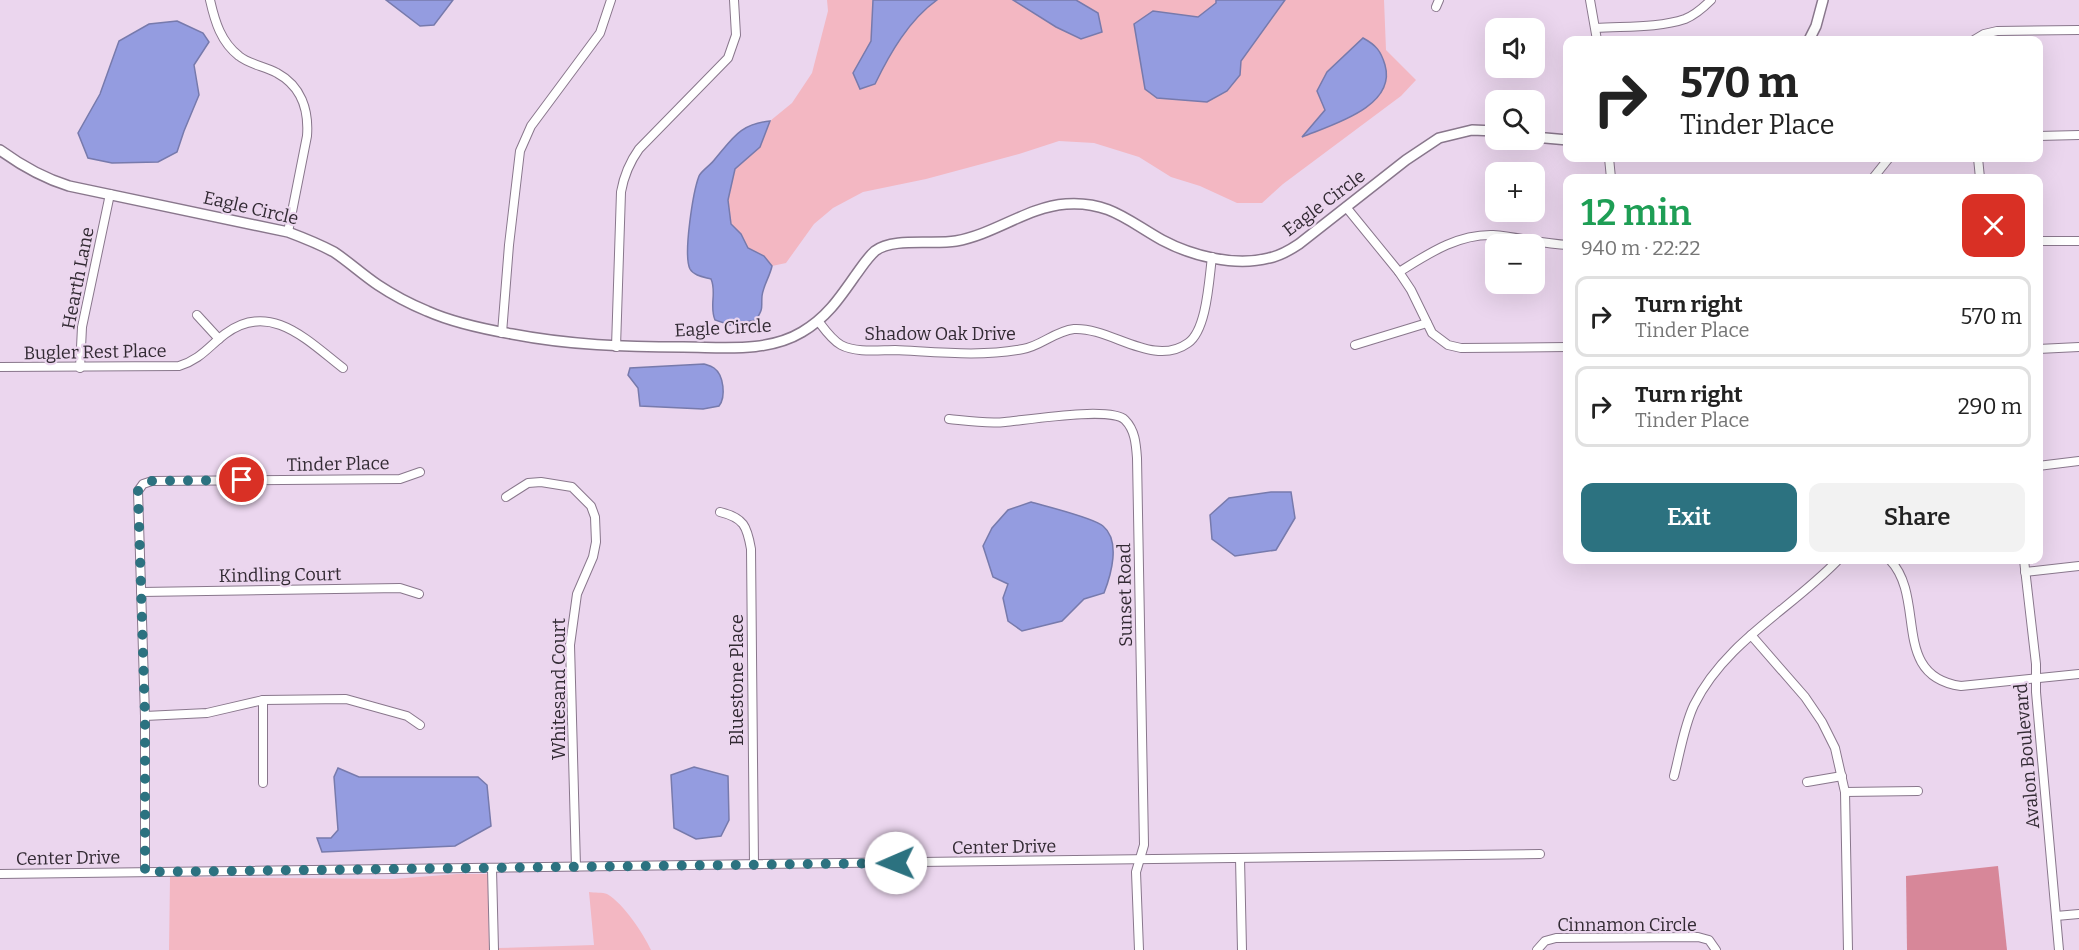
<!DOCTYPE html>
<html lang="en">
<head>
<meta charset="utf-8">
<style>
  :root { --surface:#fff; --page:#f2f2f2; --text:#222; --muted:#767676; --line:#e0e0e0; --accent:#2c7280 }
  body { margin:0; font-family:Bitter,serif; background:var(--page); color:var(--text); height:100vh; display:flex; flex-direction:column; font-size:22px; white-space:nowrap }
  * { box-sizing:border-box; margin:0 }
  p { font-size:20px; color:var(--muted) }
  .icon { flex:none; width:33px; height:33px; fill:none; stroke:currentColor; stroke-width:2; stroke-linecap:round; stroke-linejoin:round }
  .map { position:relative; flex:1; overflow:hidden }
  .sheet { position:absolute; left:1563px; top:174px; width:480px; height:390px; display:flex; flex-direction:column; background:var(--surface); border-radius:12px; box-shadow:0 6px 24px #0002 }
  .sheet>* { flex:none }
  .hud { position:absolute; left:1563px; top:36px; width:480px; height:126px; border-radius:12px; box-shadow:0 6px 24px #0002; background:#fff; color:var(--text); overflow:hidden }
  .buttons { position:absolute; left:1485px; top:18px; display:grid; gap:12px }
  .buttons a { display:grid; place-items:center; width:60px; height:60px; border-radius:12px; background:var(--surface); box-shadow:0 6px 24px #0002; font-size:30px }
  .pin { position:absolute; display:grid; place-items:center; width:51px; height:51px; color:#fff; margin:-26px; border:3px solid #fff; border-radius:50%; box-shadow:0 2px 6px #0007 }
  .me { position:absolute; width:66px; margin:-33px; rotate:269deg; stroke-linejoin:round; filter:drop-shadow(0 0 4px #0008) }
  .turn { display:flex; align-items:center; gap:21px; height:126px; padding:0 18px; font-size:27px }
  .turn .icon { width:78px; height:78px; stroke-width:2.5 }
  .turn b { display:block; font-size:42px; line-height:51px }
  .round { display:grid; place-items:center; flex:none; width:63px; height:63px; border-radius:12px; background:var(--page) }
  .overview { display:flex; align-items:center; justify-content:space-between; height:102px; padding:0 18px }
  h1 { font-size:36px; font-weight:600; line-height:45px; color:#1e9e55 }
  .primary-button { display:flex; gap:12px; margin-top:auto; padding:12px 18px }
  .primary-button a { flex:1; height:69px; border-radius:12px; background:var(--accent); color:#fff; font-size:24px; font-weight:600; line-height:69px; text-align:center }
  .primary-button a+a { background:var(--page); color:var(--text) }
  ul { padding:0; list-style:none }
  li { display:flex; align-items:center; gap:18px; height:81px; margin:0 12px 9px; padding:0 6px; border:3px solid var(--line); border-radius:12px }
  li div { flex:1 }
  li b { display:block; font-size:22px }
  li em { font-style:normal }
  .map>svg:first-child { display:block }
  .green { fill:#f3b7c2 }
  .forest { fill:#d78799 }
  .water { fill:#949ce0; stroke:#777aac; stroke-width:1.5 }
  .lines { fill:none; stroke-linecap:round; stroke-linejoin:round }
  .minor-casing { stroke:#89778c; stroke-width:10 }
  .tertiary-casing { stroke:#89778c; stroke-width:12 }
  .minor { stroke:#fff; stroke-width:8 }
  .tertiary { stroke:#fff; stroke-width:9 }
  .route { stroke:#2c7280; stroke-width:10; stroke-dasharray:0 18 }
  .labels { text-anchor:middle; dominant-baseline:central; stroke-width:4.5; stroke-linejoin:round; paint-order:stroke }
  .street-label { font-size:18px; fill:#322a33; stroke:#ebd6ee }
</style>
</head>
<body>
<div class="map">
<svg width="2079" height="950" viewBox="0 0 2079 950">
  <rect width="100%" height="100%" fill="#ebd6ee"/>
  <g class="green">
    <polygon points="827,0 1384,0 1386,50 1416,80 1401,96 1283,184 1262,203 1237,203 1200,186 1171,177 1139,157 1094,143 1059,141 1019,154 926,179 863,192 833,208 814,224 786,263 772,266 764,256 748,248 741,234 731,224 728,200 735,169 760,147 770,121 792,103 812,73 828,11"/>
    <polygon points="457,874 488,874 489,950 169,950 170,877 393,879"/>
    <path d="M589,892C594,893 603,892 607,894C624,904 643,933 651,950H498V948L594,945Z"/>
  </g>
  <polygon class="forest" points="1998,866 2007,950 1907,950 1906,876"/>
  <g class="water">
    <polygon points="386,0 453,0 434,25 420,26"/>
    <path d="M873,0H937C909,20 890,53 875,84L860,89L853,73L871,41Z"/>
    <polygon points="1013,0 1076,0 1098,13 1102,32 1081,39 1056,27"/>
    <polygon points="1216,0 1285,0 1241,61 1240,75 1227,91 1207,102 1157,98 1145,89 1134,24 1153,11 1198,17 1216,3"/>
    <polygon points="177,21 203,33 209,42 194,65 199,95 184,131 177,152 158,162 112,163 88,158 78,133 100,94 119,41 149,24"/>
    <path d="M1363,38C1376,45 1381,51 1385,65C1397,107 1331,125 1302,137L1325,110L1317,91L1327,72Z"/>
    <path d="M770,121L760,147L735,169L728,200L731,224L741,234L748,248L764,256L772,266C770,276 763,286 762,296C761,309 764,307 756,320L730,325L715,320C709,306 717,292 711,279C704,277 694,276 690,269C683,255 693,192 699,176C702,170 711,165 715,159C733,138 740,124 770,121Z"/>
    <path d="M704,364C707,365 711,366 714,368C724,375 726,397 719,406L703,409L640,406L638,388L628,375L630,368Z"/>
    <polygon points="1271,492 1291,492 1295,518 1276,550 1235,556 1212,539 1210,515 1229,498"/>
    <path d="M1031,502C1045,506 1094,518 1103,526C1121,541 1111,575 1104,593L1084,599L1062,621L1022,631L1008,621L1003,598L1008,584L993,577L983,546L992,528L1008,510Z"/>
    <polygon points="694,767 728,776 729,820 721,836 696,839 674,828 671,775"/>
    <polygon points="338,768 359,777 478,777 487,785 491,826 455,846 322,852 317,838 331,838 338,830 334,777"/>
  </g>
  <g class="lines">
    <defs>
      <g id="minor">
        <path d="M210,0C215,22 221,42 239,56C250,65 265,66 277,73C301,86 309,110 307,136L288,232"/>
        <polyline points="1590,0 1597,40"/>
        <polyline points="1436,7 1439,0"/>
        <path d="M1596,28C1623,26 1659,28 1685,19C1695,15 1703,8 1711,0"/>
        <polyline points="1974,40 1984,34 1997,31 2079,30"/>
        <polyline points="2038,136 2079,135"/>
        <polyline points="1609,158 1611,178"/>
        <polyline points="1978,158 1980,178"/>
        <polyline points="1873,178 1889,158"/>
        <polyline points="1346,207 1399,272 1411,290 1432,333 1448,345 1461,348 1568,347"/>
        <polyline points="2038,241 2079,241"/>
        <path d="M1399,272C1428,254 1457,234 1493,235C1518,237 1543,244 1568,245"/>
        <polyline points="197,315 219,339"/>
        <path d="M819,322C825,330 832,340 841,345C856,353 879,350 895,350C937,352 982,357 1023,349C1041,346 1055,331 1074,329C1111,327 1153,368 1188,343C1207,330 1209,279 1212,257"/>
        <polyline points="502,333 509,245 520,151 531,126 600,33 611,0"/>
        <polyline points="1355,345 1427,323"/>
        <path d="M616,347L621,192C624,175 629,163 639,149L728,58L736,35L734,0"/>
        <polyline points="2038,349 2079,347"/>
        <path d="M0,367L179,366C201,359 208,347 225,334C270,300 308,341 343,368"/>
        <polyline points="80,368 82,327 110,194"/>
        <path d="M949,419C968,421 987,424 1005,422C1027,420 1111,406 1125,420C1135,430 1136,444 1137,458L1144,845L1136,872L1139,950"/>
        <polyline points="2038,466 2079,461"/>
        <polyline points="506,497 528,483 541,482 572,487 591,506 595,517 596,542 593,557 577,594 570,645 576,867"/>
        <path d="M720,512C744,518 747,526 751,549L754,865"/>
        <path d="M1890,560C1927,599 1890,676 1961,686L2079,674"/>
        <polyline points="2024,560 2036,664 2036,692 2059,950"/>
        <polyline points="2025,572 2079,566"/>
        <polyline points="141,592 400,588 419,594"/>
        <polyline points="1751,635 1805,697 1822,722 1835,748 1845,792 1848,950"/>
        <polyline points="263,700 263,783"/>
        <polyline points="145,716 207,713 263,700 346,699 407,716 420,725"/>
        <path d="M1674,776C1680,753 1684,726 1694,705C1725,642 1791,609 1838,560"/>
        <polyline points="1807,782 1842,776"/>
        <polyline points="1845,792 1918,791"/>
        <polyline points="1240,858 1242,950"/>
        <polyline points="492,869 494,950"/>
        <polyline points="145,872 145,716 138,491 143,484 152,481 400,479 420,472"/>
        <polyline points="0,874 1540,854"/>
        <polyline points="2056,916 2079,914"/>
        <polyline points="1537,950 1545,941 1556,938 1698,937 1709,940 1716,950"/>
      </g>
      <g id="tertiary">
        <polyline points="1809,40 1816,26 1823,0"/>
        <polyline points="1534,137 1568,140"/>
        <path d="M0,150C22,166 43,178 69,186L288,232C304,238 319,244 334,252C349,262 363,275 378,285C393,295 410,304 427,311C454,323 483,329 512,334C569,345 625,347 683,347C723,347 767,353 802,332C826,318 839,299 855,276C861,268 867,258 875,251C893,237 933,245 956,241C995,234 1027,207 1066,204C1109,201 1128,221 1162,240C1192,256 1235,267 1269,258C1280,256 1290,250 1299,244L1406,160L1439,138L1472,130L1496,131"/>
      </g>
    </defs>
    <use href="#minor" class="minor-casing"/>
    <use href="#tertiary" class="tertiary-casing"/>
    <use href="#minor" class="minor"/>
    <use href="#tertiary" class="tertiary"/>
  </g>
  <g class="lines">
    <polyline class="route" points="242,480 152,481 143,484 138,491 145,716 145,872 896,863"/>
  </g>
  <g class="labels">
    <g class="street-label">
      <text transform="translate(1324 203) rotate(-37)">Eagle Circle</text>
      <text transform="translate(251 208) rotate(13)">Eagle Circle</text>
      <text transform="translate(78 278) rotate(-79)">Hearth Lane</text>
      <text transform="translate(723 328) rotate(-3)">Eagle Circle</text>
      <text x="940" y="334">Shadow Oak Drive</text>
      <text transform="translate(95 352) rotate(-1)">Bugler Rest Place</text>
      <text transform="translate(338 464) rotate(-1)">Tinder Place</text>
      <text transform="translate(280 575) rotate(-1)">Kindling Court</text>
      <text transform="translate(1125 595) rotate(-91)">Sunset Road</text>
      <text transform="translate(737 680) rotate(-90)">Bluestone Place</text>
      <text transform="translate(559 689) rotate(-90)">Whitesand Court</text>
      <text transform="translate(2027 756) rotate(-95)">Avalon Boulevard</text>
      <text transform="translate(1004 847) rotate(-1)">Center Drive</text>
      <text transform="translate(68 858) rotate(-1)">Center Drive</text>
      <text x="1627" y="925">Cinnamon Circle</text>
    </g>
  </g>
</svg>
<div class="buttons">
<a><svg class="icon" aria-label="sound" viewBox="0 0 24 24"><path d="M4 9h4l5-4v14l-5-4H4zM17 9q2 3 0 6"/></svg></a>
<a><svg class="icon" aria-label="search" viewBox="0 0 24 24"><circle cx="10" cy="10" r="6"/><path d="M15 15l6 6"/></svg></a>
<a>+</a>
<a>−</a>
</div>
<div class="pin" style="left:242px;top:480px;background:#d93025"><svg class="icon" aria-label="arrive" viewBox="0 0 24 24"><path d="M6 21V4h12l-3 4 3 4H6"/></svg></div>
<svg class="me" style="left:896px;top:863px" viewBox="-20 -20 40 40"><circle r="19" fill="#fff"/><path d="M0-13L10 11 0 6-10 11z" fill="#2c7280"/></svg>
<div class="hud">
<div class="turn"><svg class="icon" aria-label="right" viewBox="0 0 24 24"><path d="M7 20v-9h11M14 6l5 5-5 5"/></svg><div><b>570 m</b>Tinder Place</div></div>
</div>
<section class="sheet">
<div class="overview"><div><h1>12 min</h1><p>940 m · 22:22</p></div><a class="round" style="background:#d93025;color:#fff"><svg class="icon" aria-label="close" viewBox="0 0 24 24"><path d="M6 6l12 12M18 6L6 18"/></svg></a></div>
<ul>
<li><svg class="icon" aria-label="right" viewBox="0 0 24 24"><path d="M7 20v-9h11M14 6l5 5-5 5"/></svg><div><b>Turn right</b><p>Tinder Place</p></div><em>570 m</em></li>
<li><svg class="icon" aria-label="right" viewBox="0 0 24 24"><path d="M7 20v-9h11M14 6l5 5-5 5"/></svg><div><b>Turn right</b><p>Tinder Place</p></div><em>290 m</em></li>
</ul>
<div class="primary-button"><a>Exit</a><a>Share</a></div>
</section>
</div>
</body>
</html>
